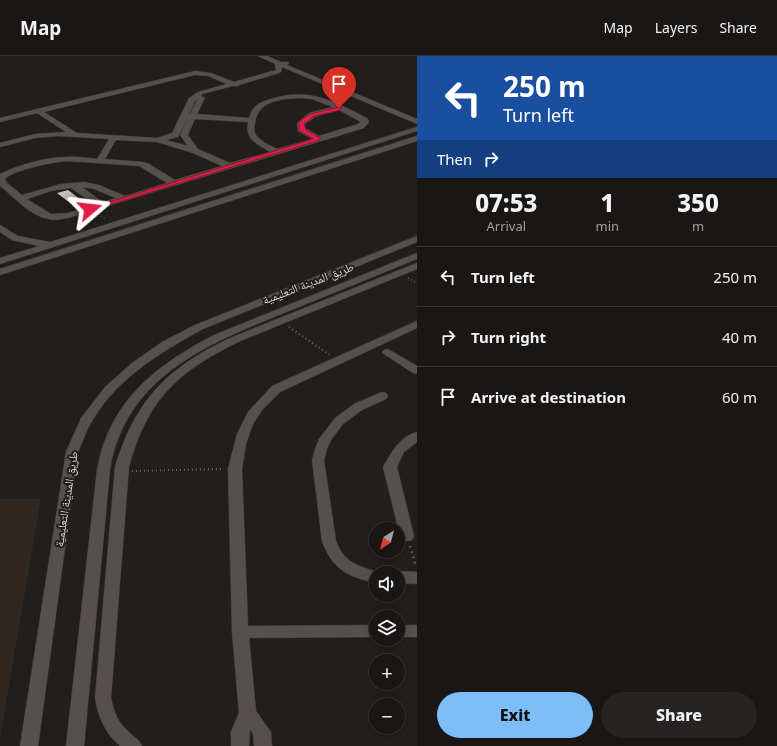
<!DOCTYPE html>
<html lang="en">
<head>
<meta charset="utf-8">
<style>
  :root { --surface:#191614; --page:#262322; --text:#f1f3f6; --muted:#9f9fa0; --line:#373534; --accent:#7bbef8 }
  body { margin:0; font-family:"Noto Sans","Noto Naskh Arabic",sans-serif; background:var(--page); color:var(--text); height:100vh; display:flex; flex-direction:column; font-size:15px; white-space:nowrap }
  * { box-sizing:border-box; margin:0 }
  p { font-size:13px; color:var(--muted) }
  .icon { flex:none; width:22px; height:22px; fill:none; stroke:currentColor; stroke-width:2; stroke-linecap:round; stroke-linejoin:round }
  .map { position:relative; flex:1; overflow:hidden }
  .drawer { display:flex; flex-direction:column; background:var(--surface); width:360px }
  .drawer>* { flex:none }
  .banner { background:#1a4fa0; color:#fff; overflow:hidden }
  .needle { width:26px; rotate:216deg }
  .controls { position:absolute; left:369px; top:466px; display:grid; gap:8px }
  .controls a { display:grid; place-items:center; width:36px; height:36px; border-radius:50%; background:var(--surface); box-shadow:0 2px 10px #0003,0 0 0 1px var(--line); font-size:20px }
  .pin { position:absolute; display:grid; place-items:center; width:34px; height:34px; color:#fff; margin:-41px -17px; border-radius:50% 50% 50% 0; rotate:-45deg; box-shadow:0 0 4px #0007 }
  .pin .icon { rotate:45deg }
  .me { position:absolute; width:44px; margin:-22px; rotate:73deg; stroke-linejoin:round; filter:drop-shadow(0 0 3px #0008) }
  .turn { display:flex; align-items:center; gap:14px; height:84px; padding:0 20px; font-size:18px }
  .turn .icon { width:52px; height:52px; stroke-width:2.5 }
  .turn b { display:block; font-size:28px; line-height:34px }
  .then { display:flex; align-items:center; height:38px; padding:0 20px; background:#0003; gap:8px; font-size:15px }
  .eta { display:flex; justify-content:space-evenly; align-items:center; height:68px; text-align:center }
  .eta b { font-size:24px; font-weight:800; line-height:28px }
  .cta { display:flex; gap:8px; margin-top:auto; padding:8px 20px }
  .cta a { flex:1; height:46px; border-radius:24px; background:var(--accent); color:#111; font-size:16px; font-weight:800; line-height:46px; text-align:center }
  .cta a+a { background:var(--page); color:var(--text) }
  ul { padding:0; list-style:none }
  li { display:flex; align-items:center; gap:12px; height:60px; padding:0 20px; border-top:1px solid var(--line) }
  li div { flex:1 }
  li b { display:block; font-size:15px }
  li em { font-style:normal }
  header { display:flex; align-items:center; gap:24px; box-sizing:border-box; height:56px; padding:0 20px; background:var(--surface); border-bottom:1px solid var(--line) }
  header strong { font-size:19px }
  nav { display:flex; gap:22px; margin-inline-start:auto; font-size:14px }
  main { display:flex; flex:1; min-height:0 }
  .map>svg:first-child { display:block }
  .built { fill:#2f2720 }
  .building { fill:#c8c3bf }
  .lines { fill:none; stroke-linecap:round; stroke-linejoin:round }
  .minor-casing { stroke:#3d3a38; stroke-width:1 }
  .path-far2 { stroke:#666360; stroke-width:1.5; stroke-dasharray:1 2.5; stroke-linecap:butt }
  .path-far1 { stroke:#666360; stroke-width:2; stroke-dasharray:1 3; stroke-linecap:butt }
  .path { stroke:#666360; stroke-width:2.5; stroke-dasharray:1.5 4; stroke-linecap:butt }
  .minor { fill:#55504d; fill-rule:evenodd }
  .route { fill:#e11d48; stroke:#92132f }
  .labels { text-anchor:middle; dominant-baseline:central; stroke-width:4; stroke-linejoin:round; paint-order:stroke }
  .street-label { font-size:12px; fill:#dcd9d7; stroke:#211e1b }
</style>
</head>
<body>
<header>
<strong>Map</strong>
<nav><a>Map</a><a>Layers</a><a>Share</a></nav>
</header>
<main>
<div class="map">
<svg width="417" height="690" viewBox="0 0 417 690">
  <rect width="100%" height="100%" fill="#211e1b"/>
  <polygon class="built" points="0,443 41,443 0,683"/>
  <polygon class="building" points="68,134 85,147 74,150 57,137"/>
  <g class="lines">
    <defs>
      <g id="minor">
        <path d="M258,0H267L281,6H288L289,7L287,9L417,63V68L282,11L281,16L276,18L239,29L238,30H233L202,38L201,40L205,42L197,58L249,62C252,50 260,46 271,43C309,31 333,45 367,62L369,66L364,72L68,162C62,163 55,165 49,163C30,160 14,141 0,130V118C18,109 46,101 66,101C76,100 87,102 97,103L109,83L58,80L35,82L0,91V87L35,78L66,76L37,57L0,66V62L195,15L211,17L234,26L276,14L275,8ZM195,19L208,20L227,28L198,36L189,42L172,77L157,82L77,77L44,56ZM300,42L312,43L333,51L309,57L297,67L298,75L312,83L277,93C270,89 261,86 256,79C254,76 254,71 255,67C258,44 282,43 300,42ZM197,44L190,58H189L195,45ZM339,54L361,66L358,68L319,80L305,72V68L315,61ZM187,62L180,79L188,90L166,84L178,81ZM195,63L248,66C245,84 256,87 270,96L230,107L198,93L188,79ZM116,84L157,86L193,97L222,110L175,124L149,108L143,106L105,103ZM67,105L139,110L167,127L125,140L99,129L84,126L61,128L22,139L7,127L5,123C13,114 54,106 67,105ZM82,131L94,133L116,142L103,146ZM71,132L95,149L68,157L51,158L27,143L51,135Z"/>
        <polygon points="417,71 417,75 0,208 0,202 39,190 12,184 0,176 0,169 18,180 50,186"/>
        <polygon points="417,80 417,85 0,219 0,213"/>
        <path d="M417,180V186L203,273C161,296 119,321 94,362C87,372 83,385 78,396L38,690H20L66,396L81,362L105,331L132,307L162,286L195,269Z"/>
        <path d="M417,197V203C378,219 338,235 299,251C218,284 126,315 110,414L84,690H66L97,414C109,345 156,309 214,279Z"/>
        <path d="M417,207V213L238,286C176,317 148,343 129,411L111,642C114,656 118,667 129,676C134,681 139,683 142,690H120C105,677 98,661 95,642L115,411C136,343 167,312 230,282Z"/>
        <polygon points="417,265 417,272 280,336 263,353 253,368 246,388 242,413 248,570 376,569 376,581 249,582 256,655 271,676 272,690 254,690 253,678 250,673 249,690 231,690 231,676 239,657 232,576 228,413 237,378 248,356 272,330"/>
        <polygon points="388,293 417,310 417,318 413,317 384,298 382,296 384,294"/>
        <path d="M382,336L386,337L388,340L386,343L362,354L343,368L331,384L327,393L324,404L336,485C345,508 359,510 381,517H376V527C348,521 332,513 322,485L312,404L315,393L319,383L335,362L354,348Z"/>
        <path d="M417,376V386L404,396L397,411L414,480L412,484L407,485L402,484L400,480L383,411C391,397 400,380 417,376Z"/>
        <polygon points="398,515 417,516 417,528 398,527 398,517 393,517"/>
        <rect x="398" y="569" width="19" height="12"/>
      </g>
    </defs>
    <use href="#minor" class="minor-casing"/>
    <g class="path-far2">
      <polyline points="98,158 105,163"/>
      <polyline points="408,222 417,227"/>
    </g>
    <g class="path-far1">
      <polyline points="289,271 330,299"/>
      <polyline points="132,415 224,413"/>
    </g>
    <polyline class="path" points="410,490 416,511"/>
    <use href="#minor" class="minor"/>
  </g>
  <polygon class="route" points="339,51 341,52 341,54 314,60 304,68 306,74 320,82 320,84 92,154 87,153 313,83 299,74 299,66 310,58"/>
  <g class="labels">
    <g class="street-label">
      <text transform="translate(308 227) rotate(-21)">طريق المدينة التعليمية</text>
      <text transform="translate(66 443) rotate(-81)">طريق المدينة التعليمية</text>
    </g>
  </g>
</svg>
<div class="controls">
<a><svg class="needle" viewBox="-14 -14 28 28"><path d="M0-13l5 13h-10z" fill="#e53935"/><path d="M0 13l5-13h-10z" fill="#9f9fa0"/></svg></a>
<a><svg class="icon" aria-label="sound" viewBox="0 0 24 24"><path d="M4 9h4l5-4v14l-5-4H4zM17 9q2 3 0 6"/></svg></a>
<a><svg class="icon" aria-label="layers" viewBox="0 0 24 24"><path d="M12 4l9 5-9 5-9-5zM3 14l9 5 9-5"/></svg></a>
<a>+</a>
<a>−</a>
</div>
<div class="pin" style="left:339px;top:52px;background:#d93025"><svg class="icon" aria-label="arrive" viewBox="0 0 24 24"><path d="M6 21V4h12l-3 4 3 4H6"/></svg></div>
<svg class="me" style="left:90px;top:153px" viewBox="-20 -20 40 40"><path d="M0-17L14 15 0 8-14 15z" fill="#e11d48" stroke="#fff" stroke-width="4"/></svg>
</div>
<section class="drawer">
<div class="banner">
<div class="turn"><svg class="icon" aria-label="left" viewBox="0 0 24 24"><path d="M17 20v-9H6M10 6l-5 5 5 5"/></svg><div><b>250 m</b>Turn left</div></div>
<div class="then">Then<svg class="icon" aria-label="right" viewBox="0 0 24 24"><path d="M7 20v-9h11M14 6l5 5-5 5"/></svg></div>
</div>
<div class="eta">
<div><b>07:53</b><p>Arrival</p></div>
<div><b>1</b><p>min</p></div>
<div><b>350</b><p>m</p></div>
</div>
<ul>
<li><svg class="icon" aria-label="left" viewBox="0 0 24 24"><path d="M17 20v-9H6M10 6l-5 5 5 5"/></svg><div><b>Turn left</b></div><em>250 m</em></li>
<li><svg class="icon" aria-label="right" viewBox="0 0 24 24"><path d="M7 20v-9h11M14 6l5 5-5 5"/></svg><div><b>Turn right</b></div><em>40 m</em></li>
<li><svg class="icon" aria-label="arrive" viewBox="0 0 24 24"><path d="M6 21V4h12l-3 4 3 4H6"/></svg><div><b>Arrive at destination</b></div><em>60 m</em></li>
</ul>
<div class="cta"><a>Exit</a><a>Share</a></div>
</section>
</main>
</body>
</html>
